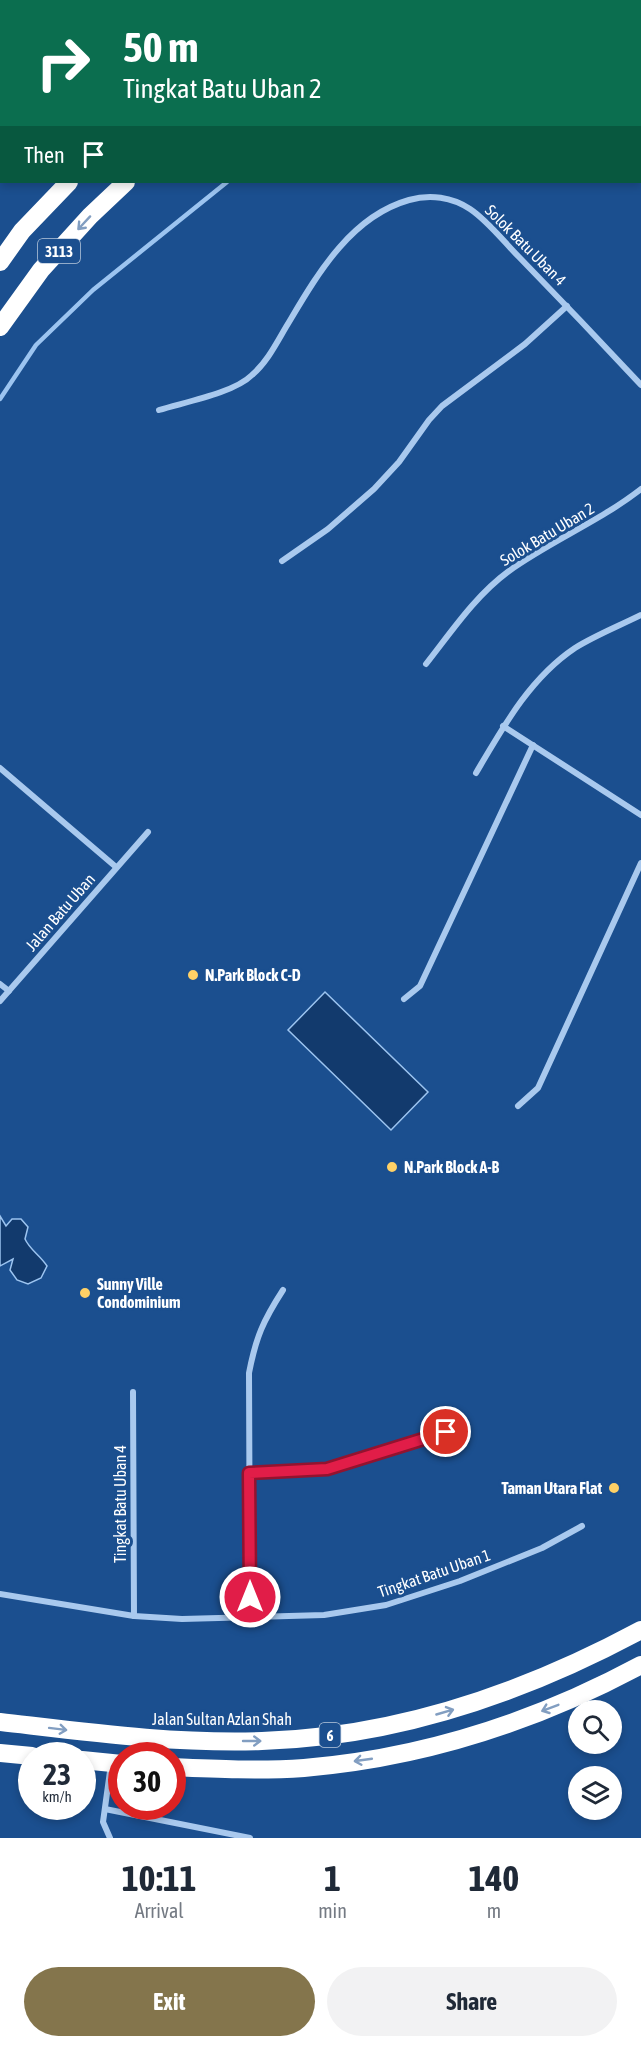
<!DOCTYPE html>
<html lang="en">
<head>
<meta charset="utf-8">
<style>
  :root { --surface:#fff; --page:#f2f2f3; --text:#1f2937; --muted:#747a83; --accent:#84754c }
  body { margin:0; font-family:"Asap Condensed",sans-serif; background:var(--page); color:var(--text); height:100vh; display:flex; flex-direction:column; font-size:22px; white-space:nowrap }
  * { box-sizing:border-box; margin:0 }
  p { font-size:20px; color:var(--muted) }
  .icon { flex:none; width:33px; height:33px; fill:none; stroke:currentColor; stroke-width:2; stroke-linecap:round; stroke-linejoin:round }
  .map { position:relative; height:1838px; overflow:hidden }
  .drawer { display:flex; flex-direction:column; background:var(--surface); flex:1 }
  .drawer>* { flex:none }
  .hud { position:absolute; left:0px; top:0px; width:642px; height:183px; box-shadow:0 3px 9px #0003; background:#0b6e4f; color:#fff; overflow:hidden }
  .buttons { position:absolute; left:568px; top:1700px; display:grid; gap:12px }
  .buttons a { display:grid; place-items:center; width:54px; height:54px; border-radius:50%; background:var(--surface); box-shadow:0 3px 9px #0003; font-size:30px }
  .speed { position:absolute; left:18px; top:1742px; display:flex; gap:12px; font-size:30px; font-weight:700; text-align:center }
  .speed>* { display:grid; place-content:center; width:78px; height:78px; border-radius:50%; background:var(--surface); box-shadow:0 3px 9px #0003; line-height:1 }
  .speed small { font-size:15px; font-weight:400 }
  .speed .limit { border:9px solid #d22; background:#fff; color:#111 }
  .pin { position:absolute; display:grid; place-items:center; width:51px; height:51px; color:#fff; margin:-26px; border:3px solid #fff; border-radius:50%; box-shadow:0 2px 6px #0007 }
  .me { position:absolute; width:66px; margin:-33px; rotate:0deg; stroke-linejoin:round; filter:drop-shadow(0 0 4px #0008) }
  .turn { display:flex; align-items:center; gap:21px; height:126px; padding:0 24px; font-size:27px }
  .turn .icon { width:78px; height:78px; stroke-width:2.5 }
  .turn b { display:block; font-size:42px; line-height:51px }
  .then { display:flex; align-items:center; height:57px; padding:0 24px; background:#0003; gap:12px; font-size:22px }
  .eta { display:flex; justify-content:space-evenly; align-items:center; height:102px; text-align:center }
  .eta b { font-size:36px; font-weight:700; line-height:42px }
  .action { display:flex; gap:12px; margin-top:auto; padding:12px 24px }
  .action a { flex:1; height:69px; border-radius:36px; background:var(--accent); color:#fff; font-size:24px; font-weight:700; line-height:69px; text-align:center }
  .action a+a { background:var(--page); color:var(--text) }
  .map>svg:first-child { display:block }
  .water { fill:#123a6d; stroke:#9cc4f0; stroke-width:1.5 }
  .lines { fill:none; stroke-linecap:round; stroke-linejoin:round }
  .stream { stroke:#9cc4f0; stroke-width:4.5 }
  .street { stroke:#a9c9ee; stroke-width:6 }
  .highway { stroke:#fff; stroke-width:18 }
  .oneway { stroke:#829ec1 }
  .route-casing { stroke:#92132f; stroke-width:15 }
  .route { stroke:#e11d48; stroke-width:10 }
  .poi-dot { fill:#ffd166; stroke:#1b4f8f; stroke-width:2 }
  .labels { text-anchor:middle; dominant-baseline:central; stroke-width:6; stroke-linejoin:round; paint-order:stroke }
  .shield { fill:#1b4f8f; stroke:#bbcadd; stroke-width:1.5 }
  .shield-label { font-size:15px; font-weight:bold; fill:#fff }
  .street-label { font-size:16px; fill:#fff; stroke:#1b4f8f }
  .poi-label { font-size:16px; font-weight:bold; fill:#fff; stroke:#1b4f8f; text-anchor:start }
</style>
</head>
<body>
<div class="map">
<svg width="641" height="1838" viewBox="0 0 641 1838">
  <rect width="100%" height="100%" fill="#1b4f8f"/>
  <g class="water">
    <polygon points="325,992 428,1092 391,1130 288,1030"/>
    <path d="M0,1216L6,1226L12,1219H21L28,1227L25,1239C30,1250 40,1255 47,1266L41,1278L28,1284L17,1280L10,1270L13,1259L0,1266Z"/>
  </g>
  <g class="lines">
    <g class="stream">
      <polyline points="451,2 453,0"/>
      <polyline points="0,399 36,345 93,290 227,182"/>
    </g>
    <g class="street">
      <polyline points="105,0 107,2"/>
      <polyline points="139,0 141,2"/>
      <polyline points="0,172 2,170"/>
      <path d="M159,410C185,402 234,393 252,375C267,362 276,344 286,327C316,277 349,217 409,200C430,194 452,197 470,209C488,221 504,242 519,257C560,299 601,342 641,385"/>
      <polyline points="282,561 328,529 374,489 399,462 429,420 442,406 525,344 567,306"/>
      <path d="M426,664C452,631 475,596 509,571C551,541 600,521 641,489"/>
      <polyline points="503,726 641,815"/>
      <polyline points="0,768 116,867"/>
      <path d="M476,773C503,727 530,678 575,648C596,635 619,626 641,615"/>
      <polyline points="0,984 9,991"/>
      <polyline points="404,999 420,986 533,745"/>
      <polyline points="0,1001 148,832"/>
      <polyline points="518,1106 538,1088 641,863"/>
      <polyline points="133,1392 134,1616"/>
      <polyline points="249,1473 327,1469 446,1432"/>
      <polyline points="0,1594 134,1616 182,1619 324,1615 386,1605 460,1581 542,1548 582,1526"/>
      <path d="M250,1617L249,1373C256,1337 263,1321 283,1290"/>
      <polyline points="105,1809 250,1838"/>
      <polyline points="110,1838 103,1822 111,1764"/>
    </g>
    <g class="highway">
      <polyline points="288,2 290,0"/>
      <polyline points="352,2 354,0"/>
      <polyline points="396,2 398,0"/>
      <polyline points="0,262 22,231 69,182"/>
      <polyline points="0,327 41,270 90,216 126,182"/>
      <path d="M0,1722C87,1732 174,1744 262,1741C396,1737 524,1693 641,1630"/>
      <polyline points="0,1753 32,1756"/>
      <polyline points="82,1760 122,1764"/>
      <path d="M172,1767C216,1769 260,1771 304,1768C423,1758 537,1721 641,1665"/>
    </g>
  </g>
  <defs><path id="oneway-shaft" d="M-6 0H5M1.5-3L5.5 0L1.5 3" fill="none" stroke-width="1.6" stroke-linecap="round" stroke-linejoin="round" transform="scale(1.5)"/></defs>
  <g class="oneway">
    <use href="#oneway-shaft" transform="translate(84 223) rotate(133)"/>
    <use href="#oneway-shaft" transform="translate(550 1708) rotate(159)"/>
    <use href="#oneway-shaft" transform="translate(445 1712) rotate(-16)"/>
    <use href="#oneway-shaft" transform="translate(58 1729) rotate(7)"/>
    <use href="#oneway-shaft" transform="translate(252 1741)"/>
    <use href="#oneway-shaft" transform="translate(363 1760) rotate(172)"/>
  </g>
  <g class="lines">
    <defs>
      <polyline id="route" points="250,1597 249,1473 327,1469 446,1432"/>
    </defs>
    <use href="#route" class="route-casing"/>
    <use href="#route" class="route"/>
  </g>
  <g class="poi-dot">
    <circle cx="193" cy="975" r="6"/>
    <circle cx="392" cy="1167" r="6"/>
    <circle cx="85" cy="1293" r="6"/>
    <circle cx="614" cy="1488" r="6"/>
  </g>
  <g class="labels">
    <g class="shield">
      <rect x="38" y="239" width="42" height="24" rx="4.5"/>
      <rect x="319.5" y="1723" width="21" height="24" rx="4.5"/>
    </g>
    <g class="shield-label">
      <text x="59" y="251">3113</text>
      <text x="330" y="1735">6</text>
    </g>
    <g class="street-label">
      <text transform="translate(526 245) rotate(45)">Solok Batu Uban 4</text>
      <text transform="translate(547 534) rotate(-31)">Solok Batu Uban 2</text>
      <text transform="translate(60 912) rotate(-49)">Jalan Batu Uban</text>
      <text transform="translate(120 1504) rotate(-90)">Tingkat Batu Uban 4</text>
      <text transform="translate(434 1573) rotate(-19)">Tingkat Batu Uban 1</text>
      <text x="222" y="1719">Jalan Sultan Azlan Shah</text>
    </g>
    <g class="poi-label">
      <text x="205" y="975">N.Park Block C-D</text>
      <text x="404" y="1167">N.Park Block A-B</text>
      <text x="97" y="1284">Sunny Ville<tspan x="97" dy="18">Condominium</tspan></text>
      <text x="602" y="1488" text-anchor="end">Taman Utara Flat</text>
    </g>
  </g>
</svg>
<div class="buttons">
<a><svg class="icon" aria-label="search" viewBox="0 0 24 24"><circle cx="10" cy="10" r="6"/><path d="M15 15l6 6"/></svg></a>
<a><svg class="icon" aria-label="layers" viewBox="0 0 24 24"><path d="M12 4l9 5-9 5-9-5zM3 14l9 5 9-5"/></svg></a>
</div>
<div class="speed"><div>23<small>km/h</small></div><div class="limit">30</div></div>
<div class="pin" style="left:446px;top:1432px;background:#d93025"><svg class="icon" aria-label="arrive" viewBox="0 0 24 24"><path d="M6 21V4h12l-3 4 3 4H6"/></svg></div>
<svg class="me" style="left:250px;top:1597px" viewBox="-20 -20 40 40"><circle r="17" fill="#e11d48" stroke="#fff" stroke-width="3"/><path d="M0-11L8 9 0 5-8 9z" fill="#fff"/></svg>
<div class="hud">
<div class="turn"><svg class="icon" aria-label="right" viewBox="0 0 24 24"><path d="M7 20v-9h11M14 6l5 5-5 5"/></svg><div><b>50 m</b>Tingkat Batu Uban 2</div></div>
<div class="then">Then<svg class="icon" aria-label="arrive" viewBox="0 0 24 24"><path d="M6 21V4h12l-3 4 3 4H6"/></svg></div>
</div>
</div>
<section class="drawer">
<div class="eta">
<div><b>10:11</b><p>Arrival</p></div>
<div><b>1</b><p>min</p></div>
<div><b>140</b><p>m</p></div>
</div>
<div class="action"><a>Exit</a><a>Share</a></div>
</section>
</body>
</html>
